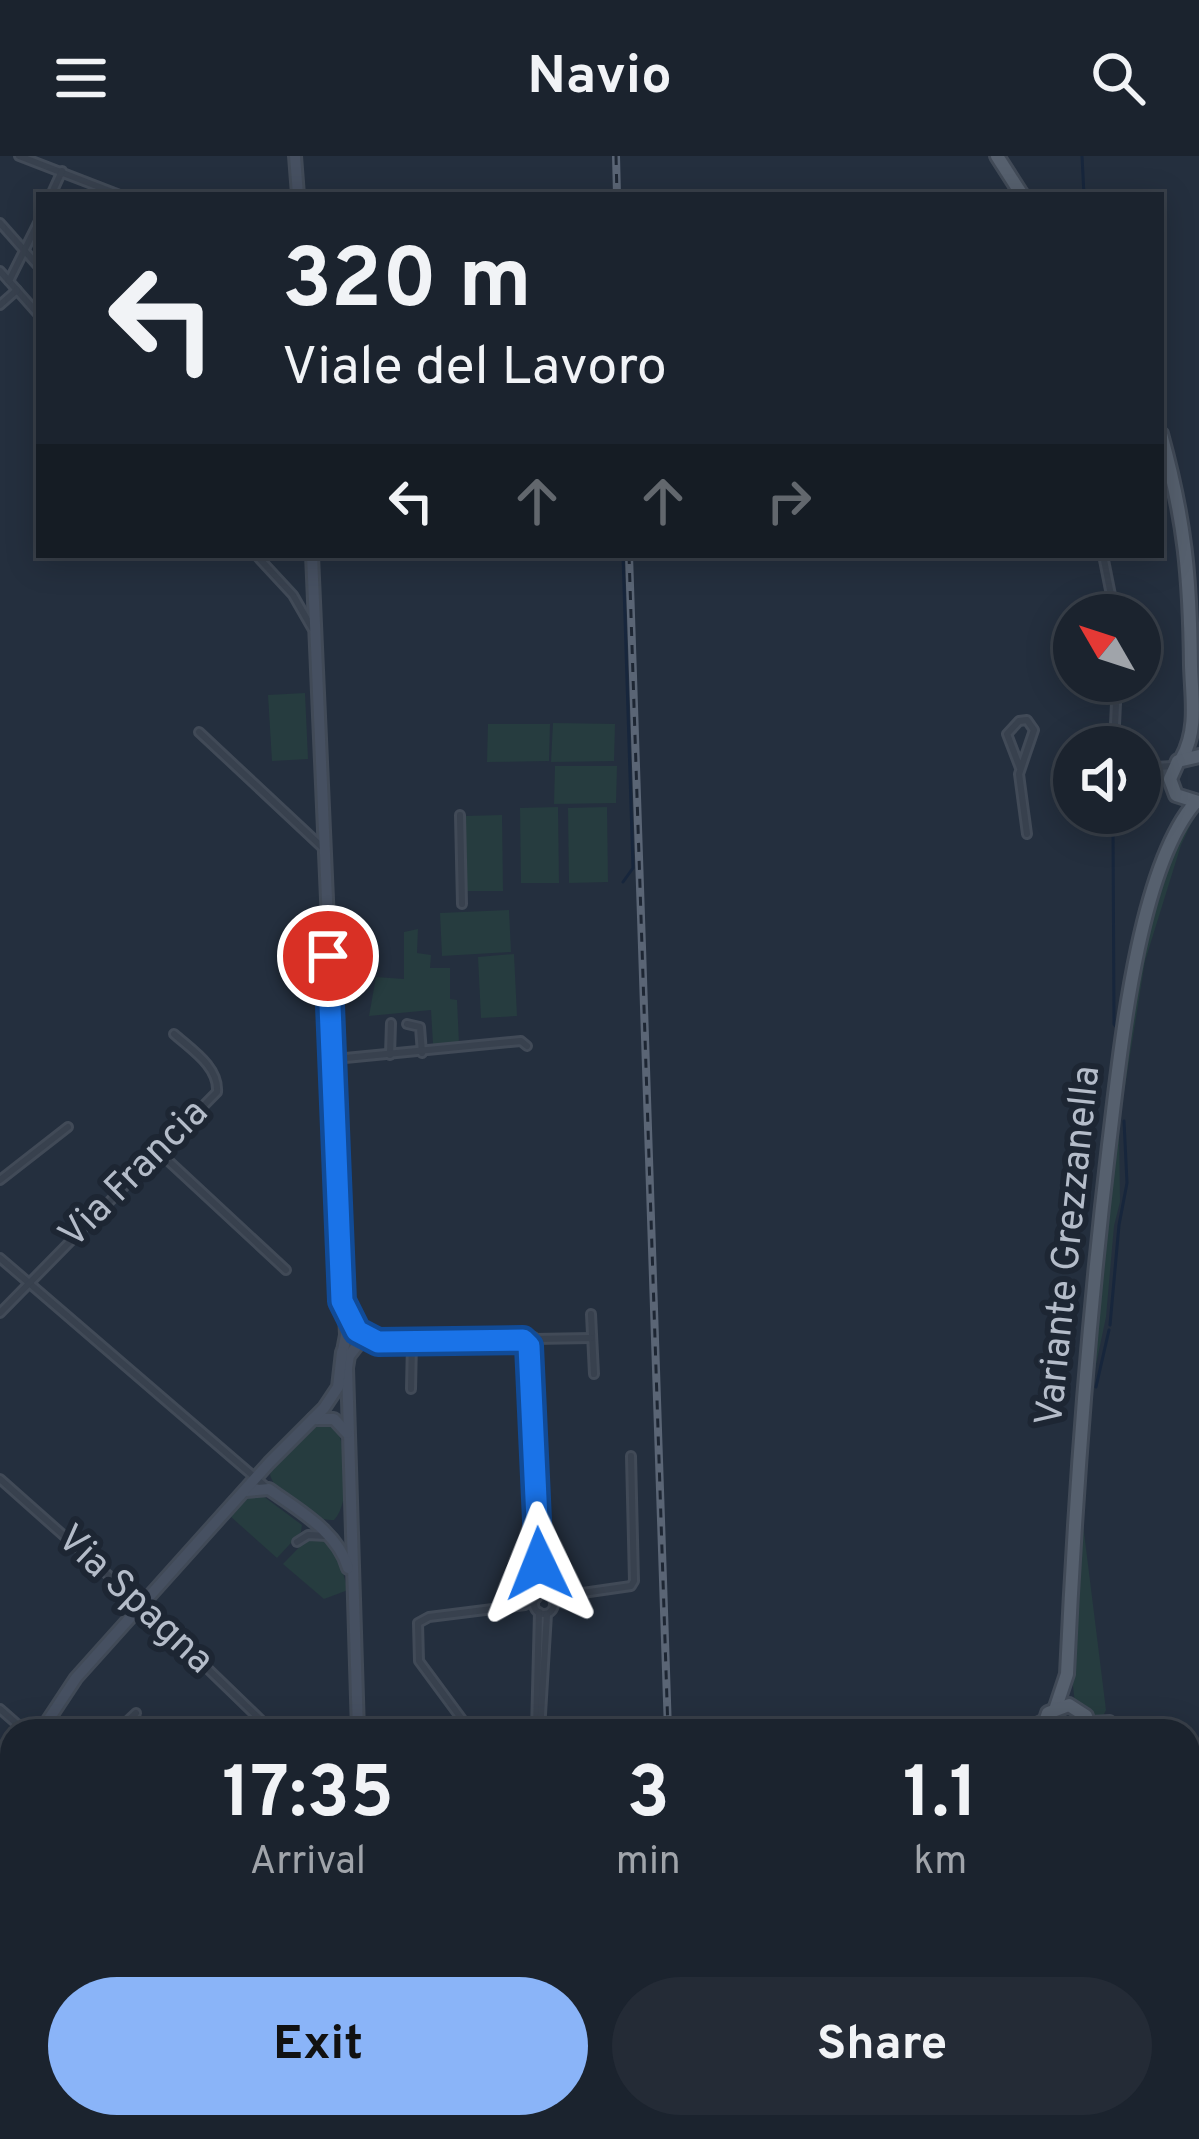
<!DOCTYPE html>
<html lang="en">
<head>
<meta charset="utf-8">
<style>
  :root { --surface:#1b232e; --page:#242b36; --text:#f1f3f6; --muted:#a0a4aa; --line:#39404a; --accent:#8ab4f8 }
  body { margin:0; font-family:Overpass,sans-serif; background:var(--page); color:var(--text); height:100vh; display:flex; flex-direction:column; font-size:45px; white-space:nowrap }
  * { box-sizing:border-box; margin:0 }
  p { font-size:39px; color:var(--muted) }
  .icon { flex:none; width:66px; height:66px; fill:none; stroke:currentColor; stroke-width:2; stroke-linecap:round; stroke-linejoin:round }
  .map { position:relative; flex:1; overflow:hidden }
  .drawer { position:absolute; left:0px; top:1563px; width:1200px; height:420px; display:flex; flex-direction:column; background:var(--surface); border-radius:36px 36px 0 0; box-shadow:0 6px 30px #0003,0 0 0 3px var(--line) }
  .drawer>* { flex:none }
  .banner { position:absolute; left:36px; top:36px; width:1128px; height:366px; border-radius:0px; box-shadow:0 6px 30px #0003,0 0 0 3px var(--line); background:#1b232e; color:var(--text); overflow:hidden }
  .needle { width:78px; rotate:309deg }
  .tools { position:absolute; left:1053px; top:438px; display:grid; gap:24px }
  .tools a { display:grid; place-items:center; width:108px; height:108px; border-radius:50%; background:var(--surface); box-shadow:0 6px 30px #0003,0 0 0 3px var(--line); font-size:60px }
  .pin { position:absolute; display:grid; place-items:center; width:102px; height:102px; color:#fff; margin:-51px; border:6px solid #fff; border-radius:50%; box-shadow:0 3px 12px #0007 }
  .me { position:absolute; width:132px; margin:-66px; rotate:358deg; stroke-linejoin:round; filter:drop-shadow(0 0 9px #0008) }
  .turn { display:flex; align-items:center; gap:42px; height:252px; padding:0 48px; font-size:54px }
  .turn .icon { width:156px; height:156px; stroke-width:2.5 }
  .turn b { display:block; font-size:84px; line-height:102px }
  .lanes { display:flex; align-items:center; height:114px; padding:0 48px; background:#0003; justify-content:center; gap:60px; direction:ltr }
  .lanes .off { opacity:.35 }
  .eta { display:flex; justify-content:space-evenly; align-items:center; height:204px; text-align:center }
  .eta b { font-size:72px; font-weight:700; line-height:84px }
  .action { display:flex; gap:24px; margin-top:auto; padding:24px 48px }
  .action a { flex:1; height:138px; border-radius:72px; background:var(--accent); color:#111; font-size:48px; font-weight:700; line-height:138px; text-align:center }
  .action a+a { background:var(--page); color:var(--text) }
  header { display:flex; justify-content:space-between; align-items:center; height:156px; padding:0 48px; background:var(--surface); font-size:54px; font-weight:700 }
  .map>svg:first-child { display:block }
  .green { fill:#263c3f }
  .lines { fill:none; stroke-linecap:round; stroke-linejoin:round }
  .stream { stroke:#17263c; stroke-width:3 }
  .minor-casing { stroke:#414a57; stroke-width:12 }
  .tertiary-casing { stroke:#414a57; stroke-width:15 }
  .secondary-casing { stroke:#414a57; stroke-width:16 }
  .primary-casing { stroke:#414a57; stroke-width:18 }
  .minor { stroke:#38414e; stroke-width:6 }
  .tertiary { stroke:#38414e; stroke-width:9 }
  .secondary { stroke:#465061; stroke-width:10 }
  .primary { stroke:#56606e; stroke-width:12 }
  .rail-casing { stroke:#5a6575; stroke-width:8 }
  .rail { stroke:#1d2633; stroke-width:3; stroke-dasharray:9; stroke-linecap:butt }
  .route-casing { stroke:#114b97; stroke-width:30 }
  .route { stroke:#1a73e8; stroke-width:21 }
  .labels { text-anchor:middle; dominant-baseline:central; stroke-width:12; stroke-linejoin:round; paint-order:stroke }
  .street-label { font-size:39px; fill:#b4bcc9; stroke:#1d2633 }
</style>
</head>
<body>
<header><svg class="icon" aria-label="menu" viewBox="0 0 24 24"><path d="M4 6h16M4 12h16M4 18h16"/></svg>Navio<svg class="icon" aria-label="search" viewBox="0 0 24 24"><circle cx="10" cy="10" r="6"/><path d="M15 15l6 6"/></svg></header>
<div class="map">
<svg width="1199" height="1983" viewBox="0 0 1199 1983">
  <rect width="100%" height="100%" fill="#242f3e"/>
  <g class="green">
    <polygon points="305,537 308,603 272,605 268,539"/>
    <polygon points="553,567 615,568 614,605 551,606"/>
    <polygon points="488,568 550,568 549,605 487,606"/>
    <polygon points="555,610 617,610 616,647 554,648"/>
    <polygon points="558,651 559,727 521,727 520,652"/>
    <polygon points="607,651 608,726 569,727 568,652"/>
    <polygon points="1199,651 1181,689 1145,805 1119,968 1120,1046 1114,1070 1106,1161 1086,1256 1080,1344 1106,1554 1101,1564 1095,1565 1075,1547 1071,1514 1076,1355 1114,970 1139,807 1180,676"/>
    <polygon points="502,659 503,735 465,735 464,660"/>
    <polygon points="509,754 511,796 442,800 440,757"/>
    <polygon points="418,773 417,797 431,799 430,812 450,812 450,843 457,844 459,887 433,888 431,854 369,860 376,821 404,823 404,776"/>
    <polygon points="514,798 517,860 481,862 478,801"/>
    <path d="M333,1266C347,1286 352,1345 334,1364C313,1366 276,1340 270,1319L274,1307L314,1267Z"/>
    <polygon points="259,1337 302,1369 301,1376 277,1402 230,1360 248,1342"/>
    <polygon points="309,1381 323,1381 337,1396 348,1434 324,1443 283,1408"/>
  </g>
  <g class="lines">
    <g class="stream">
      <polyline points="1082,0 1084,39"/>
      <polyline points="623,399 633,712 623,726"/>
      <polyline points="1107,399 1115,443"/>
      <polyline points="1118,456 1118,459"/>
      <polyline points="1118,565 1121,525"/>
      <polyline points="1113,659 1113,657"/>
      <polyline points="1113,668 1114,868 1118,873"/>
      <polyline points="1110,1169 1119,1069 1127,1027 1124,965"/>
      <polyline points="1096,1231 1109,1174"/>
      <polyline points="667,1971 668,1983"/>
    </g>
    <defs>
      <g id="minor">
        <polyline points="19,0 120,39"/>
        <polyline points="51,39 62,15"/>
        <polyline points="0,67 39,111"/>
        <polyline points="0,115 39,159"/>
        <polyline points="9,125 39,65"/>
        <polyline points="0,149 17,134"/>
        <polyline points="256,399 293,439 312,472"/>
        <polyline points="1103,399 1115,459"/>
        <polyline points="199,576 323,692"/>
        <polyline points="1114,591 1117,525"/>
        <polyline points="1020,612 1007,578 1019,565 1027,564 1034,574 1019,618 1027,678"/>
        <polyline points="1140,612 1172,610"/>
        <polyline points="460,659 462,748"/>
        <polyline points="407,868 420,871 422,897"/>
        <polyline points="390,899 391,867"/>
        <polyline points="335,903 521,885 527,890"/>
        <polyline points="160,997 286,1114"/>
        <polyline points="0,1024 68,971"/>
        <polyline points="0,1102 266,1331"/>
        <path d="M0,1157L217,936C219,911 192,894 174,878"/>
        <polyline points="591,1158 594,1218"/>
        <polygon points="526,1179 534,1181 531,1189 524,1187"/>
        <polyline points="534,1183 591,1182"/>
        <polyline points="360,1189 523,1184"/>
        <polyline points="529,1189 540,1428 537,1442"/>
        <polyline points="411,1233 412,1186"/>
        <polyline points="0,1323 143,1450 266,1569"/>
        <polyline points="297,1386 308,1379 327,1380"/>
        <polyline points="542,1431 555,1441 631,1430 634,1425 631,1300"/>
        <circle cx="544" cy="1448" r="10"/>
        <polyline points="0,1553 25,1575"/>
        <polyline points="1090,1565 1110,1564"/>
        <polyline points="464,1566 419,1505 418,1467 429,1461 525,1449 535,1444"/>
        <polyline points="117,1575 136,1557"/>
        <polyline points="455,1575 457,1568 465,1566 472,1575"/>
        <polyline points="536,1575 539,1456"/>
        <polyline points="540,1575 547,1458"/>
        <polyline points="1093,1575 1111,1572"/>
        <polyline points="0,1762 12,1758"/>
        <polyline points="31,1971 36,1978 34,1983"/>
        <polyline points="279,1971 284,1983"/>
        <polyline points="798,1971 805,1983"/>
        <polyline points="184,1983 205,1971"/>
        <polyline points="293,1983 316,1971"/>
      </g>
      <polyline id="tertiary" points="1164,1971 1172,1983"/>
      <g id="secondary">
        <polyline points="295,0 298,39"/>
        <polyline points="312,399 346,1179 342,1200"/>
        <polyline points="346,1158 363,1182 349,1200 347,1212 358,1575"/>
        <polyline points="313,1263 334,1263 347,1277"/>
        <path d="M246,1335L269,1333C298,1354 338,1376 348,1412"/>
        <polyline points="41,1575 76,1522 269,1307 324,1252 338,1231 342,1196"/>
        <polyline points="0,1622 12,1610"/>
      </g>
      <g id="primary">
        <polyline points="997,0 1022,39"/>
        <path d="M1161,278C1185,365 1190,420 1191,510C1192,542 1198,573 1182,602"/>
        <polyline points="1198,646 1176,639 1170,623 1178,605 1199,600"/>
        <path d="M1056,1551L1067,1518C1075,1341 1088,1166 1109,989C1120,900 1137,714 1195,647"/>
        <polyline points="1025,1575 1043,1566"/>
        <polyline points="1042,1575 1048,1557 1069,1549 1086,1560 1090,1575"/>
        <polyline points="375,1971 376,1983"/>
        <polyline points="398,1971 402,1983"/>
      </g>
    </defs>
    <use href="#minor" class="minor-casing"/>
    <use href="#tertiary" class="tertiary-casing"/>
    <use href="#secondary" class="secondary-casing"/>
    <use href="#primary" class="primary-casing"/>
    <use href="#minor" class="minor"/>
    <use href="#tertiary" class="tertiary"/>
    <use href="#secondary" class="secondary"/>
    <use href="#primary" class="primary"/>
    <defs>
      <g id="rail">
        <polyline points="616,0 617,39"/>
        <polyline points="629,399 668,1575"/>
        <polyline points="680,1971 681,1983"/>
      </g>
    </defs>
    <use href="#rail" class="rail-casing"/>
    <use href="#rail" class="rail"/>
  </g>
  <g class="lines">
    <defs>
      <polyline id="route" points="328,800 342,1145 357,1175 378,1186 523,1184 529,1190 539,1408"/>
    </defs>
    <use href="#route" class="route-casing"/>
    <use href="#route" class="route"/>
  </g>
  <g class="labels">
    <g class="street-label">
      <text transform="translate(135 1019) rotate(-45)">Via Francia</text>
      <text transform="translate(1070 1090) rotate(-84)">Variante Grezzanella</text>
      <text transform="translate(134 1445) rotate(43)">Via Spagna</text>
    </g>
  </g>
</svg>
<div class="tools">
<a><svg class="needle" viewBox="-14 -14 28 28"><path d="M0-13l5 13h-10z" fill="#e53935"/><path d="M0 13l5-13h-10z" fill="#a0a4aa"/></svg></a>
<a><svg class="icon" aria-label="sound" viewBox="0 0 24 24"><path d="M4 9h4l5-4v14l-5-4H4zM17 9q2 3 0 6"/></svg></a>
</div>
<div class="pin" style="left:328px;top:800px;background:#d93025"><svg class="icon" aria-label="arrive" viewBox="0 0 24 24"><path d="M6 21V4h12l-3 4 3 4H6"/></svg></div>
<svg class="me" style="left:539px;top:1408px" viewBox="-20 -20 40 40"><path d="M0-17L14 15 0 8-14 15z" fill="#1a73e8" stroke="#fff" stroke-width="4"/></svg>
<div class="banner">
<div class="turn"><svg class="icon" aria-label="left" viewBox="0 0 24 24"><path d="M17 20v-9H6M10 6l-5 5 5 5"/></svg><div><b>320 m</b>Viale del Lavoro</div></div>
<div class="lanes"><svg class="icon" aria-label="left" viewBox="0 0 24 24"><path d="M17 20v-9H6M10 6l-5 5 5 5"/></svg><svg class="icon off" aria-label="ahead" viewBox="0 0 24 24"><path d="M12 20V5M6 11l6-6 6 6"/></svg><svg class="icon off" aria-label="ahead" viewBox="0 0 24 24"><path d="M12 20V5M6 11l6-6 6 6"/></svg><svg class="icon off" aria-label="right" viewBox="0 0 24 24"><path d="M7 20v-9h11M14 6l5 5-5 5"/></svg></div>
</div>
<section class="drawer">
<div class="eta">
<div><b>17:35</b><p>Arrival</p></div>
<div><b>3</b><p>min</p></div>
<div><b>1.1</b><p>km</p></div>
</div>
<div class="action"><a>Exit</a><a>Share</a></div>
</section>
</div>
</body>
</html>
